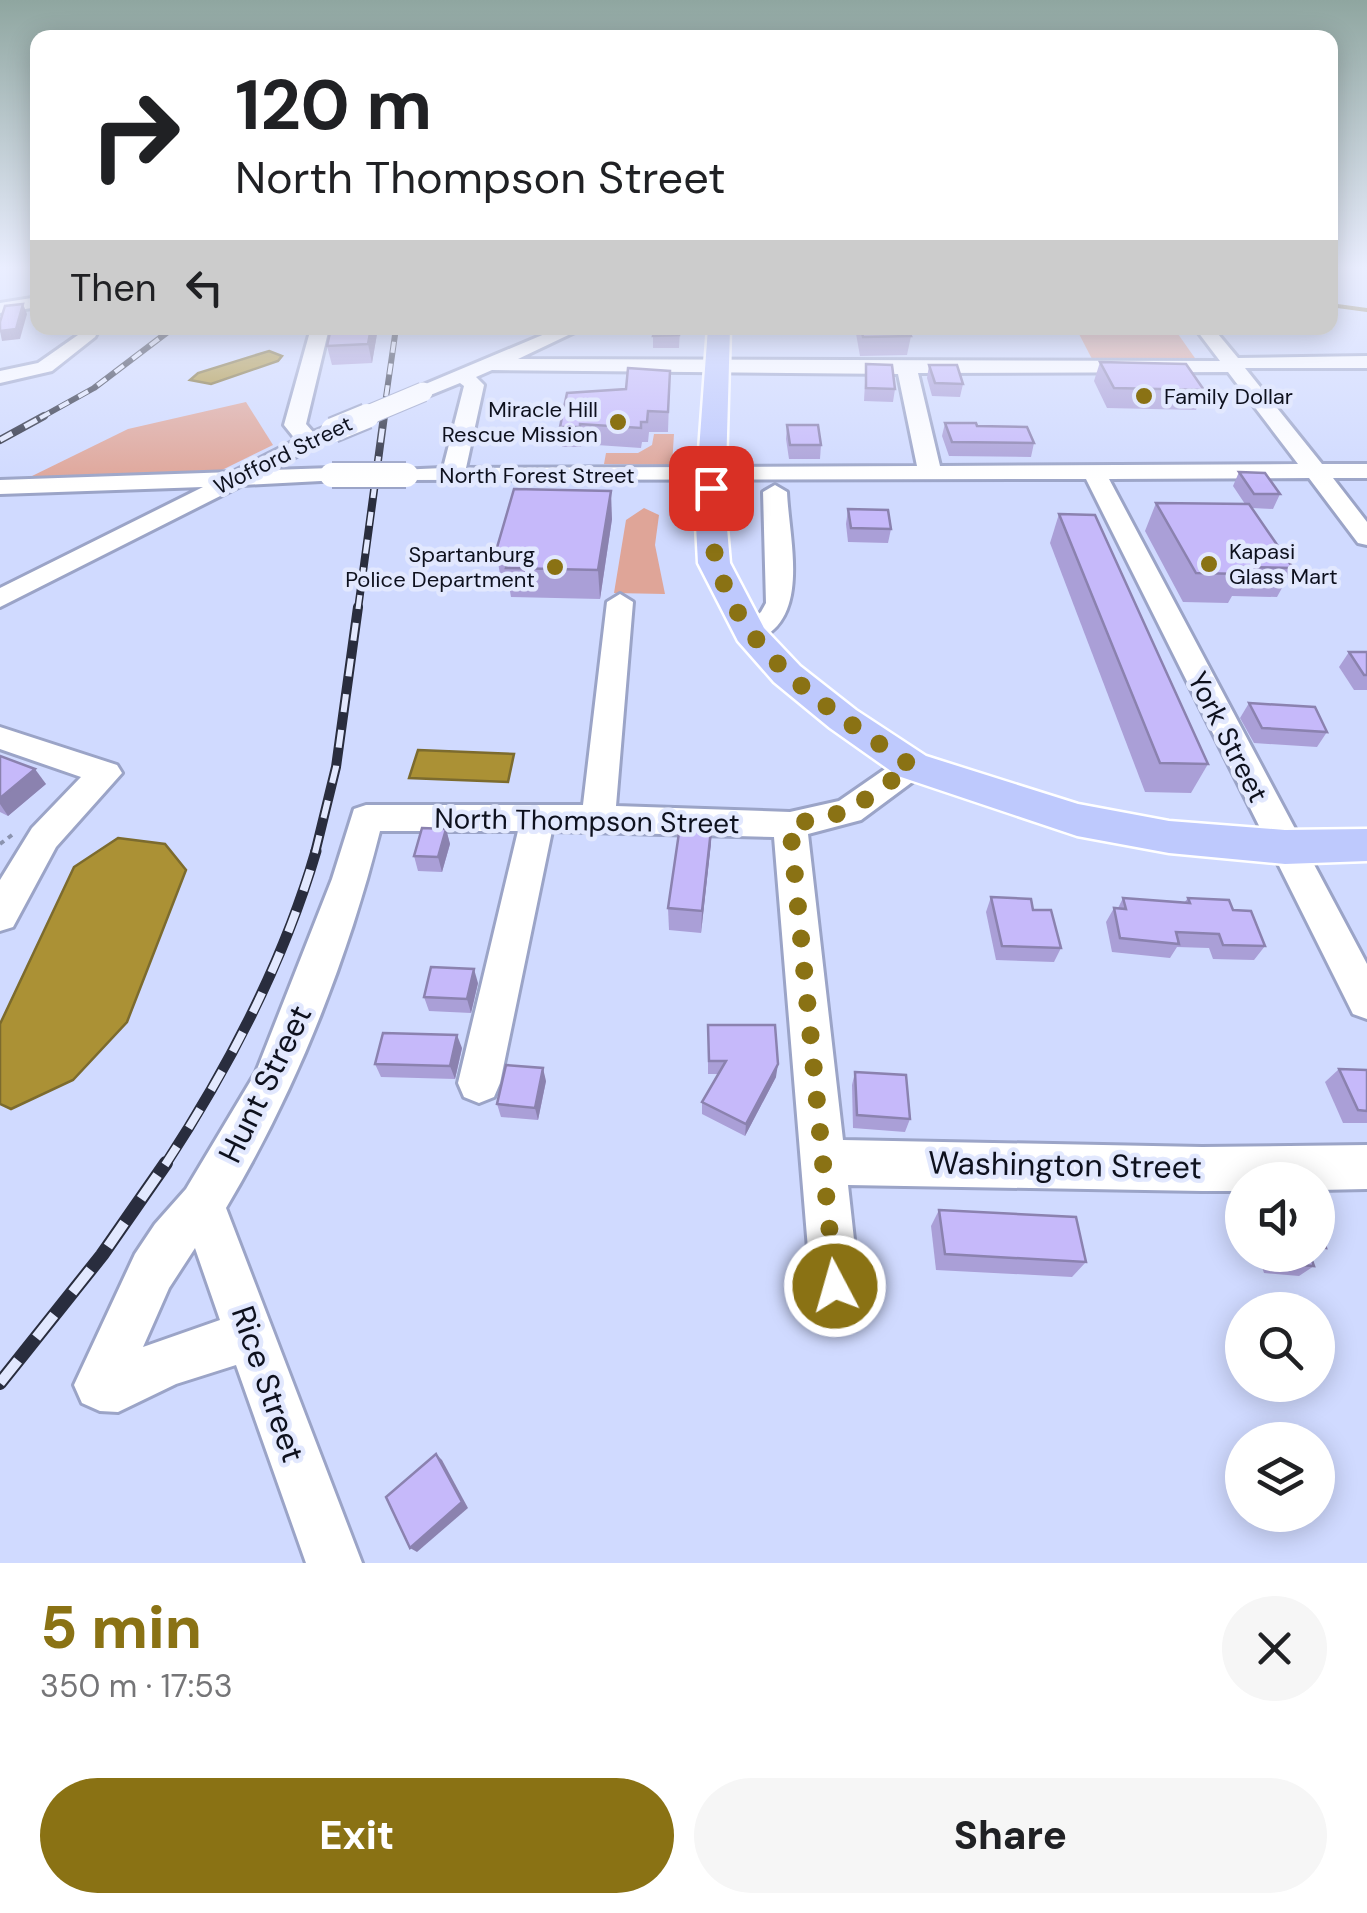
<!DOCTYPE html>
<html lang="en">
<head>
<meta charset="utf-8">
<style>
  :root { --surface:#fff; --page:#f6f6f6; --text:#202124; --muted:#757577; --accent:#8a7214 }
  body { margin:0; font-family:"DM Sans",sans-serif; background:var(--page); color:var(--text); height:100vh; display:flex; flex-direction:column; font-size:38px; white-space:nowrap }
  * { box-sizing:border-box; margin:0 }
  p { font-size:32px; color:var(--muted) }
  .icon { flex:none; width:55px; height:55px; fill:none; stroke:currentColor; stroke-width:2; stroke-linecap:round; stroke-linejoin:round }
  .map { position:relative; height:1563px; overflow:hidden }
  .drawer { display:flex; flex-direction:column; background:var(--surface); flex:1 }
  .drawer>* { flex:none }
  .hud { position:absolute; left:30px; top:30px; width:1308px; height:305px; border-radius:20px; box-shadow:0 5px 25px #0003; background:#fff; color:var(--text); overflow:hidden }
  .controls { position:absolute; left:1225px; top:1162px; display:grid; gap:20px }
  .controls a { display:grid; place-items:center; width:110px; height:110px; border-radius:50%; background:var(--surface); box-shadow:0 5px 25px #0003; font-size:50px }
  .pin { position:absolute; display:grid; place-items:center; width:85px; height:85px; color:#fff; margin:-42px; border-radius:20px; box-shadow:0 5px 15px #0006 }
  .me { position:absolute; width:110px; margin:-55px; rotate:354deg; stroke-linejoin:round; filter:drop-shadow(0 0 8px #0008) }
  .turn { display:flex; align-items:center; gap:35px; height:210px; padding:0 40px; font-size:45px }
  .turn .icon { width:130px; height:130px; stroke-width:2.5 }
  .turn b { display:block; font-size:70px; line-height:85px }
  .then { display:flex; align-items:center; height:95px; padding:0 40px; background:#0003; gap:20px; font-size:38px }
  .round { display:grid; place-items:center; flex:none; width:105px; height:105px; border-radius:52px; background:var(--page) }
  .head { display:flex; align-items:center; justify-content:space-between; height:170px; padding:0 40px }
  h1 { font-size:60px; font-weight:800; line-height:75px; color:var(--accent) }
  .cta { display:flex; gap:20px; margin-top:auto; padding:20px 40px }
  .cta a { flex:1; height:115px; border-radius:60px; background:var(--accent); color:#fff; font-size:40px; font-weight:800; line-height:115px; text-align:center }
  .cta a+a { background:var(--page); color:var(--text) }
  .map>svg:first-child { display:block }
  .green { fill:#dfa598 }
  .water { fill:#ab9135; stroke:#7c6b2e; stroke-width:2.5 }
  .lines { fill:none; stroke-linecap:round; stroke-linejoin:round }
  .stream { stroke:#7c6b2e; stroke-width:4 }
  .minor-casing { stroke:#9ba4c7; stroke-width:6 }
  .major-casing { stroke:#fff; stroke-width:5 }
  .path { stroke:#8b93af; stroke-width:4; stroke-dasharray:5 5; stroke-linecap:butt }
  .minor { fill:#fff; fill-rule:evenodd }
  .major { fill:#bec9fd; fill-rule:evenodd }
  .rail-far4-casing { stroke:#292d3e; stroke-width:6 }
  .rail-far3-casing { stroke:#292d3e; stroke-width:8 }
  .rail-far2-casing { stroke:#292d3e; stroke-width:10 }
  .rail-far1-casing { stroke:#292d3e; stroke-width:11 }
  .rail-casing { stroke:#292d3e; stroke-width:14 }
  .rail-far4 { stroke:#e2e8fe; stroke-width:4; stroke-dasharray:11; stroke-linecap:butt }
  .rail-far3 { stroke:#e2e8fe; stroke-width:5; stroke-dasharray:14; stroke-linecap:butt }
  .rail-far2 { stroke:#e2e8fe; stroke-width:6; stroke-dasharray:18; stroke-linecap:butt }
  .rail-far1 { stroke:#e2e8fe; stroke-width:8; stroke-dasharray:22; stroke-linecap:butt }
  .rail { stroke:#e2e8fe; stroke-width:10; stroke-dasharray:29; stroke-linecap:butt }
  .minor-bridge-far1-casing { stroke:#9ba4c7; stroke-width:21; stroke-linecap:butt }
  .minor-bridge-casing { stroke:#9ba4c7; stroke-width:28; stroke-linecap:butt }
  .minor-bridge-far1 { stroke:#fff; stroke-width:19 }
  .minor-bridge { stroke:#fff; stroke-width:24 }
  .wall { fill:#aa9fd7 }
  .shaded-wall { fill:#8b82af }
  .building { fill:#c6b9fa; stroke:#8b82af; stroke-width:2.5 }
  .route { stroke:#8a7214; stroke-width:18; stroke-dasharray:0 32.4 }
  .poi-dot { fill:#8a7214; stroke:#e2e8fe; stroke-width:4 }
  .labels { text-anchor:middle; dominant-baseline:central; stroke-width:9; stroke-linejoin:round; paint-order:stroke }
  .far-poi-label { font-size:22px; fill:#0e111e; stroke:#e2e8fe; text-anchor:start }
  .far-street-label { font-size:22px; fill:#0e111e; stroke:#e2e8fe }
  .street-label { font-size:28px; fill:#0e111e; stroke:#e2e8fe }
  .near-street-label { font-size:32px; fill:#0e111e; stroke:#e2e8fe }
</style>
</head>
<body>
<div class="map">
<svg width="1367" height="1563" viewBox="0 0 1367 1563">
  <rect width="100%" height="100%" fill="#d0daff"/>
  <g class="green">
    <polygon points="1078,332 1178,334 1197,361 1092,359"/>
    <polygon points="246,402 273,445 222,470 30,477 128,429"/>
    <polygon points="654,434 674,434 672,465 604,464 606,453 638,453 652,445"/>
    <polygon points="644,508 659,515 655,545 665,594 614,593 626,520"/>
  </g>
  <g class="water">
    <polygon points="269,351 282,356 278,361 211,384 190,380 198,373"/>
    <polygon points="418,750 514,754 508,782 409,778"/>
    <polygon points="118,838 165,844 186,870 127,1022 73,1080 11,1109 0,1104 0,1024 74,867"/>
  </g>
  <g class="lines">
    <polyline class="stream" points="1330,305 1367,310"/>
    <defs>
      <g id="minor">
        <polygon points="38,297 38,307 0,313 0,303"/>
        <polygon points="88,328 97,333 95,337 52,371 0,383 0,371 38,363"/>
        <polygon points="311,328 329,328 306,424 313,432 333,424 344,430 271,470 332,468 340,470 344,475 340,480 242,485 0,607 0,588 203,487 0,494 0,480 233,472 296,440 284,425"/>
        <path d="M559,328H583L518,359L1220,361L1195,328H1213L1238,358L1367,356V368H1245L1322,464H1367V478H1333L1367,522V545L1358,543L1309,478L1109,479L1367,964V1019L1353,1014L1086,479L398,480L394,475L398,470L443,468L464,386L460,383L423,398L413,392L416,388ZM492,370L898,374L917,466L466,468L484,385L476,377ZM1228,372L1298,464L940,466L918,373Z"/>
        <path d="M775,485L787,492C789,541 813,625 750,642L740,639L736,633L761,612L766,603L763,492Z"/>
        <path d="M620,594L633,602L616,806L790,812L839,801L901,758L912,754L923,758L928,766L923,774L861,820L808,834L843,1140L1202,1147L1367,1145V1189L1318,1190V1180H1242V1191H1202L848,1185L859,1285L852,1302L835,1309L818,1302L811,1285L774,837L552,831L500,1083L494,1097L479,1103L464,1097L458,1083L518,831H380C347,962 295,1092 226,1208L362,1563H306L236,1365L176,1384L118,1412L100,1411L82,1403L74,1385L135,1254L155,1224L186,1189L256,1072L332,879L354,809L366,805H583L607,602ZM195,1248L220,1320L143,1347L169,1288Z"/>
        <polygon points="0,727 117,765 122,773 56,847 13,927 0,931 0,880 32,828 81,777 0,749"/>
      </g>
      <polygon id="major" points="708,328 730,328 725,505 730,563 764,628 800,666 856,710 926,756 1078,804 1169,821 1285,830 1367,829 1367,861 1285,864 1169,853 1077,836 898,776 830,728 774,682 738,641 698,563 695,505"/>
    </defs>
    <use href="#minor" class="minor-casing"/>
    <use href="#major" class="major-casing"/>
    <polyline class="path" points="0,844 16,832"/>
    <use href="#minor" class="minor"/>
    <use href="#major" class="major"/>
    <defs>
      <g id="rail-far4">
        <polyline points="40,418 94,388 173,328"/>
        <polyline points="383,418 396,328"/>
      </g>
      <g id="rail-far3">
        <polyline points="0,440 44,416"/>
        <polyline points="358,609 384,416"/>
      </g>
      <polyline id="rail-far2" points="315,853 336,767 358,607"/>
      <path id="rail-far1" d="M165,1165C229,1067 283,964 316,851"/>
      <polyline id="rail" points="0,1383 102,1255 166,1163"/>
    </defs>
    <use href="#rail-far4" class="rail-far4-casing"/>
    <use href="#rail-far3" class="rail-far3-casing"/>
    <use href="#rail-far2" class="rail-far2-casing"/>
    <use href="#rail-far1" class="rail-far1-casing"/>
    <use href="#rail" class="rail-casing"/>
    <use href="#rail-far4" class="rail-far4"/>
    <use href="#rail-far3" class="rail-far3"/>
    <use href="#rail-far2" class="rail-far2"/>
    <use href="#rail-far1" class="rail-far1"/>
    <use href="#rail" class="rail"/>
    <defs>
      <polyline id="minor-bridge-far1" points="361,418 423,392"/>
      <g id="minor-bridge">
        <polyline points="333,430 367,416"/>
        <polyline points="332,475 406,475"/>
      </g>
    </defs>
    <use href="#minor-bridge-far1" class="minor-bridge-far1-casing"/>
    <use href="#minor-bridge" class="minor-bridge-casing"/>
    <use href="#minor-bridge-far1" class="minor-bridge-far1"/>
    <use href="#minor-bridge" class="minor-bridge"/>
  </g>
  <g class="wall">
    <polygon points="378,328 372,363 332,365 327,346"/>
    <polygon points="655,328 680,328 679,348 653,348 653,336"/>
    <polygon points="855,328 908,328 911,336 907,355 860,356"/>
    <polygon points="1100,362 1204,390 1196,410 1107,408 1094,381"/>
    <polygon points="866,364 895,389 893,402 864,401"/>
    <polygon points="929,365 963,384 960,397 932,396 927,378"/>
    <polygon points="670,371 668,432 649,432 648,442 642,442 641,448 582,444 581,447 562,447 560,427 626,389"/>
    <polygon points="945,423 977,426 1034,443 1031,457 949,456 942,436"/>
    <polygon points="787,425 821,445 820,459 789,459 786,439"/>
    <polygon points="1239,472 1280,494 1273,509 1252,508 1293,568 1277,597 1232,596 1228,603 1183,602 1145,531 1156,503 1245,504 1233,486"/>
    <polygon points="848,509 891,529 888,543 848,542 846,524"/>
    <polygon points="1059,514 1208,764 1191,793 1145,792 1050,543"/>
    <polygon points="612,519 600,599 511,597 508,580 501,580 496,551"/>
    <polygon points="1349,652 1367,652 1367,690 1354,690 1339,667"/>
    <polygon points="1249,703 1327,732 1317,747 1254,743 1240,718"/>
    <polygon points="0,756 46,784 8,816 0,812"/>
    <polygon points="446,829 450,844 442,872 418,871 414,856"/>
    <polygon points="711,843 701,933 669,930 668,908"/>
    <polygon points="991,897 1033,910 1061,948 1054,962 996,960 986,912"/>
    <polygon points="1123,898 1184,903 1188,898 1265,946 1254,960 1213,959 1209,948 1177,947 1170,958 1112,952 1106,922 1114,908 1118,908"/>
    <polygon points="478,983 471,1013 429,1011 424,997"/>
    <polygon points="708,1025 776,1077 745,1136 702,1114 702,1102 718,1074 708,1074"/>
    <polygon points="462,1048 455,1079 381,1077 375,1064"/>
    <polygon points="1339,1069 1367,1070 1367,1123 1343,1123 1325,1082"/>
    <polygon points="855,1072 910,1119 905,1132 853,1128 852,1085"/>
    <polygon points="546,1081 538,1120 501,1117 497,1104"/>
    <polygon points="939,1210 1086,1262 1072,1277 936,1270 931,1226"/>
    <polygon points="1258,1255 1316,1255 1311,1258 1314,1266 1299,1276 1264,1273"/>
  </g>
  <g class="shaded-wall">
    <polygon points="23,304 27,314 20,339 2,341 0,331"/>
    <polygon points="371,328 378,328 372,363 368,344"/>
    <polygon points="611,491 612,519 600,599 598,570"/>
    <polygon points="35,769 46,784 8,816 0,804 0,798"/>
    <polygon points="712,821 711,843 701,933 702,911"/>
    <polygon points="446,829 450,844 442,872 438,857"/>
    <polygon points="474,969 478,983 471,1013 467,999"/>
    <polygon points="457,1035 462,1048 455,1079 450,1066"/>
    <polygon points="778,1064 776,1077 745,1136 746,1124"/>
    <polygon points="543,1068 546,1081 538,1120 535,1108"/>
    <polygon points="436,1454 442,1460 468,1508 417,1552 410,1548"/>
  </g>
  <g class="building">
    <polygon points="23,304 16,329 0,331 0,322 5,306"/>
    <polygon points="331,328 371,328 368,344 327,346"/>
    <polygon points="655,328 679,328 679,335 653,336"/>
    <polygon points="861,328 908,328 911,336 863,337"/>
    <polygon points="1100,362 1186,364 1204,390 1114,388"/>
    <polygon points="866,364 892,365 895,389 866,388"/>
    <polygon points="929,365 957,365 963,384 935,383"/>
    <polygon points="628,368 670,371 668,412 648,411 647,422 641,422 641,428 580,424 580,427 560,427 567,393 626,389"/>
    <polygon points="945,423 976,423 977,426 1027,427 1034,443 952,442"/>
    <polygon points="787,425 818,425 821,445 790,445"/>
    <polygon points="1239,472 1265,473 1280,494 1254,494"/>
    <polygon points="514,489 611,491 598,570 506,568 511,551 496,551"/>
    <polygon points="1156,503 1249,504 1293,568 1239,567 1243,574 1196,573"/>
    <polygon points="848,509 888,510 891,529 851,528"/>
    <polygon points="1059,514 1095,515 1208,764 1160,763"/>
    <polygon points="1349,652 1367,652 1367,675 1364,675"/>
    <polygon points="1249,703 1315,707 1327,732 1262,728"/>
    <polygon points="0,756 35,769 0,798"/>
    <polygon points="681,819 712,821 702,911 668,908"/>
    <polygon points="422,828 446,829 438,857 414,856"/>
    <polygon points="991,897 1031,899 1033,910 1051,910 1061,948 1002,946"/>
    <polygon points="1123,898 1190,903 1188,898 1229,900 1233,910 1251,911 1265,946 1223,945 1219,934 1176,932 1179,944 1120,938 1114,908 1126,909"/>
    <polygon points="431,967 474,969 467,999 424,997"/>
    <polygon points="708,1025 775,1025 778,1064 746,1124 702,1102 726,1061 709,1061"/>
    <polygon points="383,1033 457,1035 450,1066 375,1064"/>
    <polygon points="506,1065 543,1068 535,1108 497,1104"/>
    <polygon points="1339,1069 1367,1070 1367,1111 1358,1110"/>
    <polygon points="855,1072 906,1075 910,1119 857,1115"/>
    <polygon points="939,1210 1076,1217 1086,1262 945,1254"/>
    <polygon points="1318,1223 1326,1248 1318,1247"/>
    <polygon points="1275,1255 1310,1255 1314,1266 1278,1263"/>
    <polygon points="436,1454 462,1502 410,1548 386,1497"/>
  </g>
  <linearGradient id="sky" x2="0" y2="1"><stop stop-color="#8fa6a0"/><stop offset="0.55" stop-color="#eaeeff"/><stop offset="1" stop-color="#eaeeff" stop-opacity="0"/></linearGradient>
  <rect width="1367" height="486" fill="url(#sky)"/>
  <g class="lines">
    <path class="route" d="M711,488C699,629 809,696 912,766L849,811L790,825L835,1286"/>
  </g>
  <g class="poi-dot">
    <circle cx="1144" cy="396" r="10"/>
    <circle cx="618" cy="422" r="10"/>
    <circle cx="1209" cy="564" r="10"/>
    <circle cx="555" cy="567" r="10"/>
  </g>
  <g class="labels">
    <g class="far-poi-label">
      <text x="1164" y="396">Family Dollar</text>
      <text x="598" y="409" text-anchor="end">Miracle Hill<tspan x="598" dy="25">Rescue Mission</tspan></text>
      <text x="1229" y="551">Kapasi<tspan x="1229" dy="25">Glass Mart</tspan></text>
      <text x="535" y="554" text-anchor="end">Spartanburg<tspan x="535" dy="25">Police Department</tspan></text>
    </g>
    <g class="far-street-label">
      <text transform="translate(283 455) rotate(-26)">Wofford Street</text>
      <text x="537" y="475">North Forest Street</text>
    </g>
    <g class="street-label">
      <text transform="translate(1228 737) rotate(63)">York Street</text>
      <text transform="translate(587 821) rotate(1)">North Thompson Street</text>
    </g>
    <g class="near-street-label">
      <text transform="translate(265 1084) rotate(-64)">Hunt Street</text>
      <text transform="translate(1065 1165) rotate(1)">Washington Street</text>
      <text transform="translate(268 1384) rotate(71)">Rice Street</text>
    </g>
  </g>
</svg>
<div class="controls">
<a><svg class="icon" aria-label="sound" viewBox="0 0 24 24"><path d="M4 9h4l5-4v14l-5-4H4zM17 9q2 3 0 6"/></svg></a>
<a><svg class="icon" aria-label="search" viewBox="0 0 24 24"><circle cx="10" cy="10" r="6"/><path d="M15 15l6 6"/></svg></a>
<a><svg class="icon" aria-label="layers" viewBox="0 0 24 24"><path d="M12 4l9 5-9 5-9-5zM3 14l9 5 9-5"/></svg></a>
</div>
<div class="pin" style="left:711px;top:488px;background:#d93025"><svg class="icon" aria-label="arrive" viewBox="0 0 24 24"><path d="M6 21V4h12l-3 4 3 4H6"/></svg></div>
<svg class="me" style="left:835px;top:1286px" viewBox="-20 -20 40 40"><circle r="17" fill="#8a7214" stroke="#fff" stroke-width="3"/><path d="M0-11L8 9 0 5-8 9z" fill="#fff"/></svg>
<div class="hud">
<div class="turn"><svg class="icon" aria-label="right" viewBox="0 0 24 24"><path d="M7 20v-9h11M14 6l5 5-5 5"/></svg><div><b>120 m</b>North Thompson Street</div></div>
<div class="then">Then<svg class="icon" aria-label="left" viewBox="0 0 24 24"><path d="M17 20v-9H6M10 6l-5 5 5 5"/></svg></div>
</div>
</div>
<section class="drawer">
<div class="head"><div><h1>5 min</h1><p>350 m · 17:53</p></div><a class="round"><svg class="icon" aria-label="close" viewBox="0 0 24 24"><path d="M6 6l12 12M18 6L6 18"/></svg></a></div>
<div class="cta"><a>Exit</a><a>Share</a></div>
</section>
</body>
</html>
